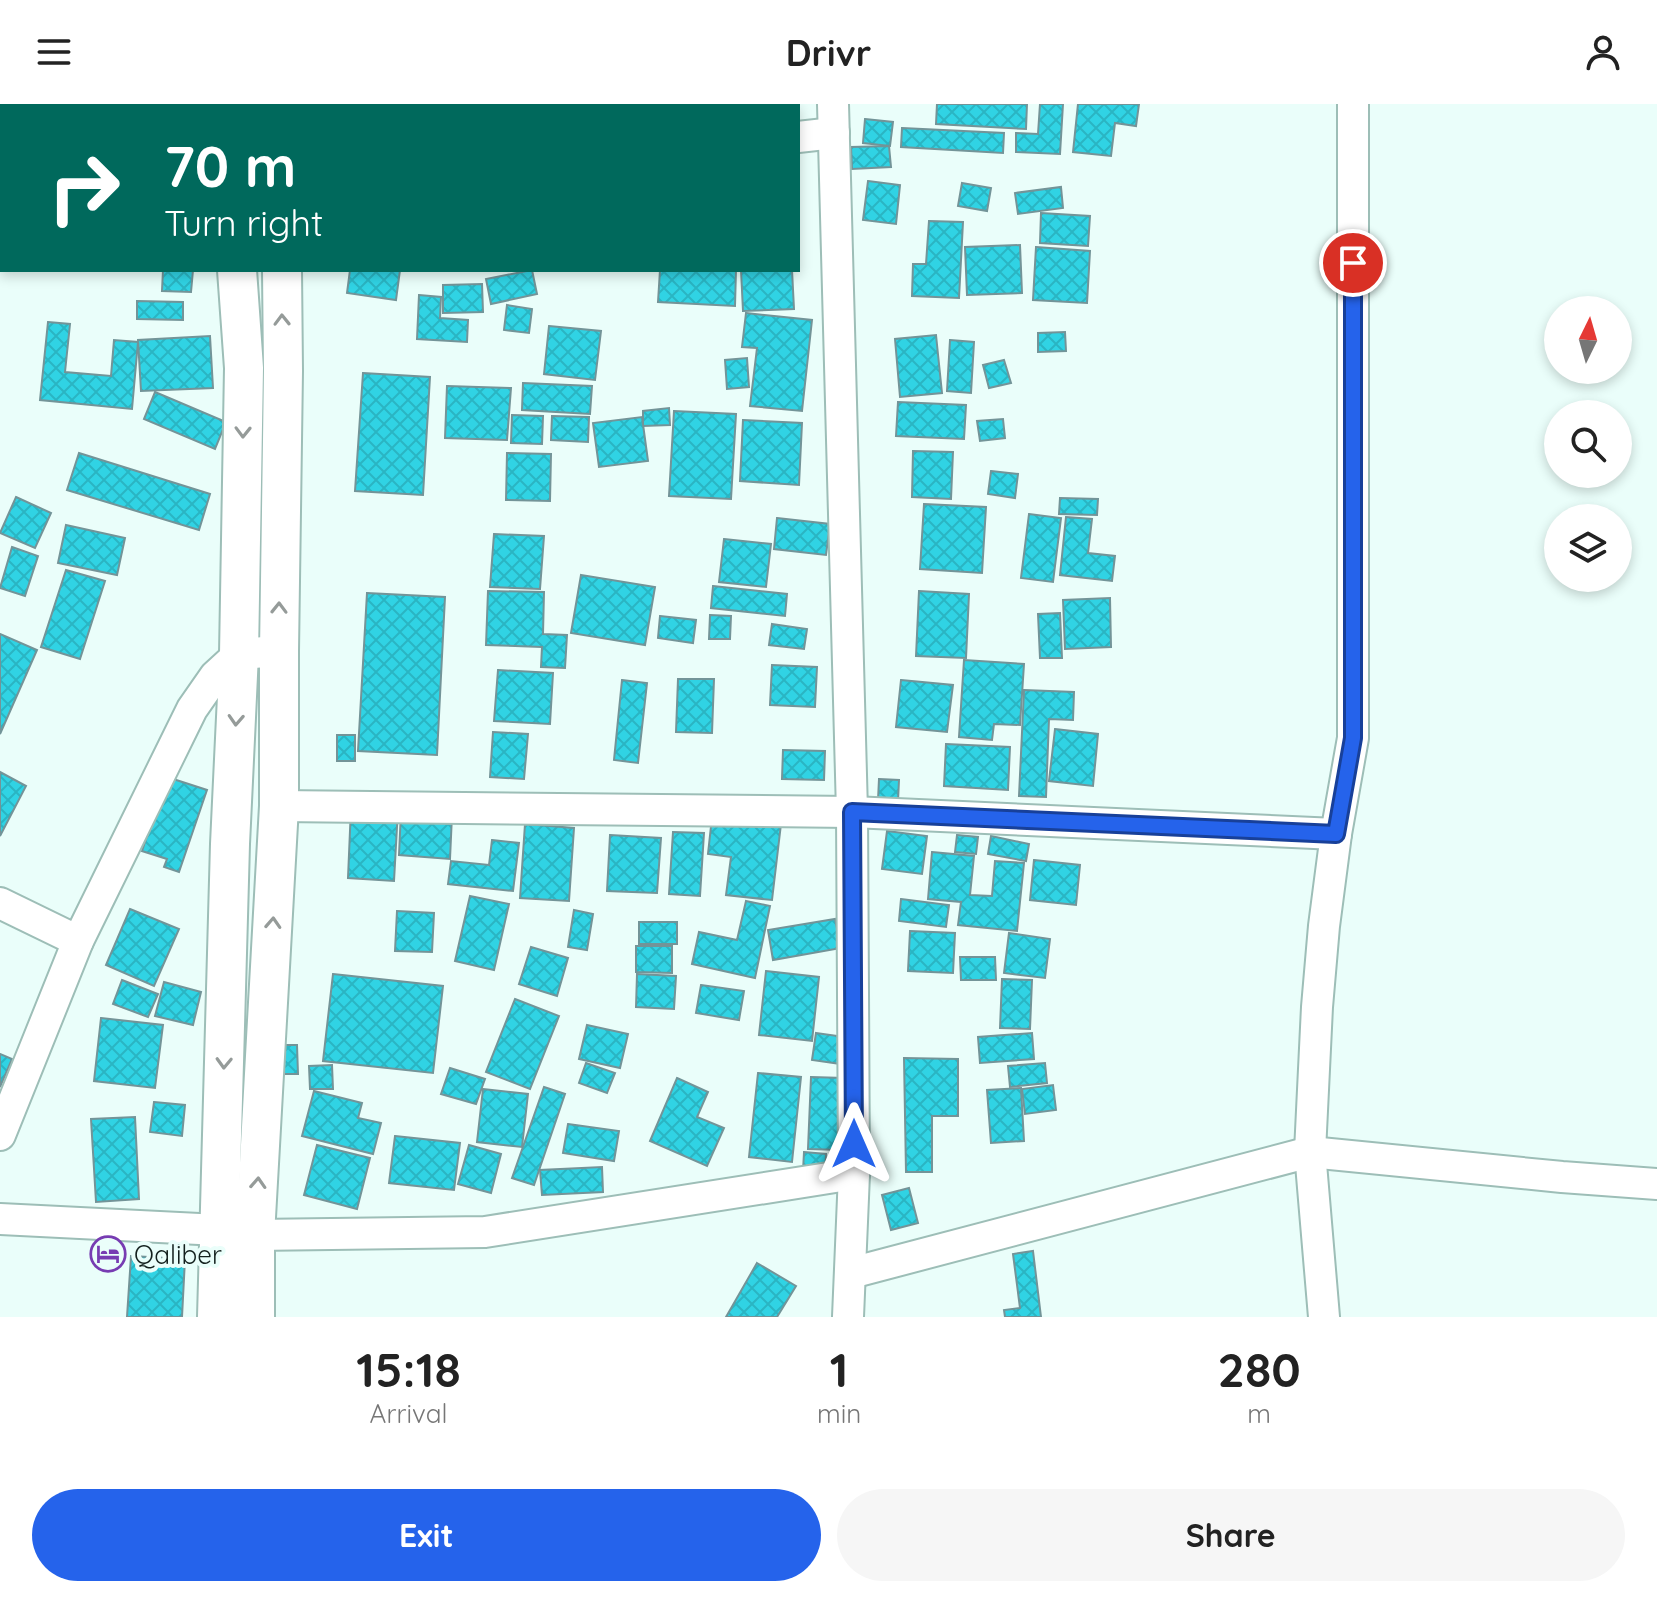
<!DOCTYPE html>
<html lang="en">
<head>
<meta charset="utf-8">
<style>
  :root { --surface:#fff; --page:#f6f6f6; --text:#222; --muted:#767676; --accent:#2563eb }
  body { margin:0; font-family:Quicksand,sans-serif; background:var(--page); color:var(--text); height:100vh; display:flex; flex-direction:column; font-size:30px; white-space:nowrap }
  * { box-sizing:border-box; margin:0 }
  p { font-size:26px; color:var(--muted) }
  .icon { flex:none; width:44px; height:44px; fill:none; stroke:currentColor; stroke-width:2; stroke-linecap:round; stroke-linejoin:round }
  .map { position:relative; height:1213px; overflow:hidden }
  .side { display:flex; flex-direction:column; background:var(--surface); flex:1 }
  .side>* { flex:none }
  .hud { position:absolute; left:0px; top:0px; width:800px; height:168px; box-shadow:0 4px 12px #0003; background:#00695c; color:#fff; overflow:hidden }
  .needle { width:52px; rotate:5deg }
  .fabs { position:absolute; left:1544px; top:192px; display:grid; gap:16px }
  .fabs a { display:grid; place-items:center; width:88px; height:88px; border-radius:50%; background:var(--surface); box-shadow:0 4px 12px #0003; font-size:40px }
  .pin { position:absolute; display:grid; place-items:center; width:68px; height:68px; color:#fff; margin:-34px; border:4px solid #fff; border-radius:50%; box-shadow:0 2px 8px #0007 }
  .me { position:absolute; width:88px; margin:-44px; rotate:0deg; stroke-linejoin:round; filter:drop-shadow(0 0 6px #0008) }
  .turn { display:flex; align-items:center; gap:28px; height:168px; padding:0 32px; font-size:36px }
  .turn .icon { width:104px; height:104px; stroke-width:2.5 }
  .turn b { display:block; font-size:56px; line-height:68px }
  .eta { display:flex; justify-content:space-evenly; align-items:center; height:136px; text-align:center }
  .eta b { font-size:48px; font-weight:700; line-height:56px }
  .button { display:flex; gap:16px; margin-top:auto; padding:16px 32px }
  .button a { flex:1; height:92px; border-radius:48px; background:var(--accent); color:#fff; font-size:32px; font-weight:700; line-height:92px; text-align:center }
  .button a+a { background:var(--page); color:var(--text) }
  header { display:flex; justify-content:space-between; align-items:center; height:104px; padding:0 32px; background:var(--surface); font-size:36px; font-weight:700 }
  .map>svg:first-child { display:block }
  .building { fill:url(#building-cross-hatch); stroke:#739498; stroke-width:2 }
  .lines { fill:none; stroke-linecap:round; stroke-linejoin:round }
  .minor-casing { stroke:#9dbeb7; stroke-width:34 }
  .tertiary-casing { stroke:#9dbeb7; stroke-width:42 }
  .minor { stroke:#fff; stroke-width:30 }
  .tertiary { stroke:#fff; stroke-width:38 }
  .oneway { stroke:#959b99 }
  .route-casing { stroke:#184099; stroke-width:20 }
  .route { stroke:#2563eb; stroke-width:14 }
  .labels { text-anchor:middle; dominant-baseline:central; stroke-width:8; stroke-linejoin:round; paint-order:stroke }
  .poi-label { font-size:26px; fill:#13201d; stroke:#eafefa; text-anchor:start }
</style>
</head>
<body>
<header><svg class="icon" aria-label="menu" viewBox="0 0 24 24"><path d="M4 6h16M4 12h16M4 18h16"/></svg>Drivr<svg class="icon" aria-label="person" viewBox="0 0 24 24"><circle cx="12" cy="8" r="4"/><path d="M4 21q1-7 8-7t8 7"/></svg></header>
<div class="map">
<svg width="1657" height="1213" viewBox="0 0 1657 1213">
  <defs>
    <pattern id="building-cross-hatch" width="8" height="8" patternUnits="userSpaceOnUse" patternTransform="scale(2)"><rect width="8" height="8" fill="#30d3e4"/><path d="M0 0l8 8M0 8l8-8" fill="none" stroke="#2ab5c3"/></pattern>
  </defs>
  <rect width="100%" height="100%" fill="#eafefa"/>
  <g class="building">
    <polygon points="0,0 38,0 38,2 2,2 2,15 0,14"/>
    <rect x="110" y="0" width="51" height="2"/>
    <rect x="371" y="0" width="36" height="2"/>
    <rect x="501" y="0" width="38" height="2"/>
    <polygon points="564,0 664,0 664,2 563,2"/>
    <rect x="670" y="0" width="35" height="2"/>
    <polygon points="937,0 1027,0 1026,25 936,20"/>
    <polygon points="1040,0 1063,0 1060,50 1016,48 1016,29 1038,30"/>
    <polygon points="1078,0 1139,0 1136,22 1115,19 1111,52 1073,48"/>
    <polygon points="865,15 893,18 890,42 863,39"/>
    <polygon points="902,24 1004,29 1003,49 901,43"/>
    <polygon points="889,42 891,63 852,65 851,43"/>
    <polygon points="0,75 2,75 2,146 0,145"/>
    <polygon points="868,77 900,81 896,120 863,116"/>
    <polygon points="962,79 991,84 987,107 958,102"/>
    <polygon points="1061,83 1063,104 1018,110 1015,89"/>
    <polygon points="1041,109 1090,112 1088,142 1040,139"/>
    <polygon points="929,117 963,118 959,194 912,192 913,160 926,160"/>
    <polygon points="1020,141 1022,189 967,191 965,143"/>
    <polygon points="1036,143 1090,147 1087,199 1033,196"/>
    <polygon points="161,166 193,166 191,188 162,187 163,166"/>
    <polygon points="350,166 400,166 396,196 347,189"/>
    <polygon points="532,166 537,190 491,200 486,175"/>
    <polygon points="660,166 736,166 735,202 658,198"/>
    <polygon points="741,166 792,166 794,205 743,207"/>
    <polygon points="482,180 483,208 443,209 443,181"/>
    <polygon points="419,191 441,193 440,214 468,216 467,238 417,235"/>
    <polygon points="137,197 183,198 183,216 137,215"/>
    <polygon points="507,201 532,205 529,229 504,226"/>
    <polygon points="746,209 812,216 802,307 750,302 757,244 742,243"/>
    <polygon points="48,218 70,220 65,268 111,272 114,236 138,238 132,305 40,296"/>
    <polygon points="549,222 601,227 595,276 544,270"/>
    <polygon points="1065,228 1066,247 1038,248 1038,229"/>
    <polygon points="936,231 942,289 900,293 895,235"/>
    <polygon points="210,232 213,284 141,287 138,236"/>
    <polygon points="950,236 974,238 971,289 947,287"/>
    <polygon points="747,254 749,283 727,285 725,256"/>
    <polygon points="1004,256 1011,279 989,284 983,261"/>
    <polygon points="363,269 430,273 423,391 355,387"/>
    <polygon points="523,279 592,282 590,310 522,306"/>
    <polygon points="447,282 511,284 507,336 445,334"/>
    <polygon points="155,288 226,318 215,345 144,315"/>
    <polygon points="898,298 966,301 964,335 896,332"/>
    <polygon points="669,304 670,321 643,322 643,307"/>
    <polygon points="674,307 736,310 731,395 669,392"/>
    <polygon points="512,311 543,312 542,340 511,339"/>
    <polygon points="552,312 589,313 588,338 551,336"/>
    <polygon points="642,313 648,357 599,363 593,319"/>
    <polygon points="1003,315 1005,334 980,337 977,317"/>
    <polygon points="743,316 802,319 799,381 740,377"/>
    <polygon points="913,347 953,348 951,395 912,393"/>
    <polygon points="79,349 210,390 199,426 67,386"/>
    <polygon points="507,349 551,350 550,397 506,396"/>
    <polygon points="991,367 1018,370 1015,394 988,390"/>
    <polygon points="16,393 51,409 35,444 0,429"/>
    <polygon points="1060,394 1098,395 1097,411 1059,410"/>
    <polygon points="924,400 986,403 982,469 920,465"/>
    <polygon points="1029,410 1061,414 1053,478 1021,474"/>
    <polygon points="1066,413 1092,415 1088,449 1115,452 1112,477 1060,471"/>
    <polygon points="777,414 830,420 826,451 774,445"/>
    <polygon points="66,421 125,434 117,471 58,459"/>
    <polygon points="494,430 544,432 540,485 490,483"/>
    <polygon points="724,435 771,440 766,483 719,478"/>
    <polygon points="12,443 38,452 25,492 0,484"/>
    <polygon points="66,466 105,477 80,555 41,543"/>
    <polygon points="581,471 655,483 645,541 571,529"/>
    <polygon points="713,482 787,490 785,512 711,504"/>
    <polygon points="488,487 544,488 543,530 567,531 565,564 541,563 542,543 486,541"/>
    <polygon points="919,487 969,490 966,554 916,552"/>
    <polygon points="367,489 445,493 437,651 358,647"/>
    <polygon points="1110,494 1111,543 1065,545 1063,496"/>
    <polygon points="1060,509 1062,554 1040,554 1038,510"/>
    <polygon points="710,511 731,512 730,535 709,535"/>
    <polygon points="660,512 696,516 693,539 658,534"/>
    <polygon points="772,520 807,525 804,545 769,541"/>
    <polygon points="0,530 37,546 0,630"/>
    <polygon points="964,556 1024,560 1020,621 994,620 992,636 959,633"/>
    <polygon points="772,561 817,563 815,603 770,601"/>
    <polygon points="498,566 553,569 550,620 494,617"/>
    <polygon points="678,575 714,575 712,629 676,628"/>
    <polygon points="622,576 647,579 638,659 614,656"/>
    <polygon points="901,576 953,581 947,628 896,623"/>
    <polygon points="1024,586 1074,588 1073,616 1049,615 1046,693 1019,692"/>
    <polygon points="1055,625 1098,630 1093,682 1049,677"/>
    <polygon points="493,628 528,630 524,675 490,673"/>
    <rect x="337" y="631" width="18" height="26"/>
    <polygon points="946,640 1010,643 1008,686 944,682"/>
    <polygon points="783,646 825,647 824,676 782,675"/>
    <polygon points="0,668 26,682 0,732"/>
    <polygon points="167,673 207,686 179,768 164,763 167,755 142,747"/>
    <polygon points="879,675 899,676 898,697 878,696"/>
    <polygon points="351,703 398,705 394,777 348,774"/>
    <polygon points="401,707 452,711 450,755 399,751"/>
    <polygon points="712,713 781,720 772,796 726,791 731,753 708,750"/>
    <polygon points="525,720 574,724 569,797 520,794"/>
    <polygon points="887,727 927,732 922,770 882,765"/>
    <polygon points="673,728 704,729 700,792 669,790"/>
    <polygon points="610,731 661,734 657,789 607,787"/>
    <polygon points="957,731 978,733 976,750 955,748"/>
    <polygon points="991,732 1029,740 1026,757 988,750"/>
    <polygon points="492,736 519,739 513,787 448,780 451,757 489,761"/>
    <polygon points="932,748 974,752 970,791 992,792 995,757 1024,759 1017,827 958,821 961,798 928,795"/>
    <polygon points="1034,756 1080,761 1076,801 1030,796"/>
    <polygon points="470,792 509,800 494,866 455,857"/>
    <polygon points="901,795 949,801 946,823 899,817"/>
    <polygon points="746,797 770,802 755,874 692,860 699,828 737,836"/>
    <polygon points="130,805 179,825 154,882 106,861"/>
    <polygon points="574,806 593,810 587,846 568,843"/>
    <polygon points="397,807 434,809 432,848 395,847"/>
    <polygon points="835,815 841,844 773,856 768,826"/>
    <rect x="639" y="818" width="38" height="22"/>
    <polygon points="910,827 955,829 953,869 908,867"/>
    <polygon points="1009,829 1050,835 1045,874 1004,869"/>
    <polygon points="636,842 672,842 672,869 636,868"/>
    <polygon points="531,843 568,854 557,892 519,880"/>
    <polygon points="960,853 995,853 996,876 961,876"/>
    <polygon points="766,867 819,873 812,937 759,931"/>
    <polygon points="333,870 443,882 433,969 323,957"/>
    <polygon points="637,870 676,872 674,905 636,903"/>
    <polygon points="1002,875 1032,876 1030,925 1000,924"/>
    <polygon points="122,876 158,890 148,913 113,900"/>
    <polygon points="164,878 201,888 193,921 155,912"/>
    <polygon points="701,881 744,887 739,916 696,909"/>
    <polygon points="515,895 559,912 530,985 486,968"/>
    <polygon points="101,914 163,921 155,984 94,977"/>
    <polygon points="587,921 628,930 620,964 579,955"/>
    <polygon points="816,929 845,933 841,960 812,956"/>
    <polygon points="1032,929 1034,955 980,959 978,933"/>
    <polygon points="282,941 297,941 298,970 283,970"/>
    <polygon points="0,950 12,955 0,983"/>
    <polygon points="904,954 958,955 958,1012 932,1012 932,1068 906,1068"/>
    <polygon points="586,959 615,969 607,989 579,979"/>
    <polygon points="1045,959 1047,979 1010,983 1008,962"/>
    <polygon points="332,961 333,985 310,985 309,962"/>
    <polygon points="450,964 485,975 476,1000 441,990"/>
    <polygon points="758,969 801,973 792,1058 749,1053"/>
    <polygon points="811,973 844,974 841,1046 808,1045"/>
    <polygon points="677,974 708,988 697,1013 724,1024 707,1062 650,1037"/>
    <polygon points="1053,981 1056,1006 1025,1010 1022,985"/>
    <polygon points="544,983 565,990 534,1081 512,1074"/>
    <polygon points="1021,984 1024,1037 991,1039 987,986"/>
    <polygon points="483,985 528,990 522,1043 477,1038"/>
    <polygon points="314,987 362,999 358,1014 381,1019 373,1050 302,1032"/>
    <polygon points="154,998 185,1001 182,1032 150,1028"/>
    <polygon points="135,1013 139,1095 96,1098 91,1015"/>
    <polygon points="568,1020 619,1027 614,1057 563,1049"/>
    <polygon points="395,1032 460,1039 454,1086 389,1079"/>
    <polygon points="317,1041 370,1054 357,1105 304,1091"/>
    <polygon points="469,1041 501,1050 491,1089 458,1080"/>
    <polygon points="804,1048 826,1050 825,1069 803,1067"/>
    <polygon points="602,1063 603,1088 542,1091 540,1066"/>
    <polygon points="909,1084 918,1119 891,1126 882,1091"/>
    <polygon points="1033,1147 1041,1213 1005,1213 1004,1206 1020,1204 1013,1150"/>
    <polygon points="131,1152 185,1155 182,1213 127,1213"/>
    <polygon points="757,1159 796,1182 777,1213 726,1213"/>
  </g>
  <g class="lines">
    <defs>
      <g id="minor">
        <polyline points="833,0 852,708 854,1070 848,1213"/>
        <polyline points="343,2 344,0"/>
        <polyline points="798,33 834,29"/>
        <polyline points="0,39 2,39"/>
        <polyline points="279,702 852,708 1336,730"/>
        <polyline points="0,799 78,837"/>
        <polyline points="0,1031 78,837 192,605 215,572 239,550 279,547"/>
        <polyline points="0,1115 219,1126 255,1131 485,1128 854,1070"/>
        <polyline points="851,1169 1310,1048 1562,1073 1657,1080"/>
        <polyline points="1324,1213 1310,1048 1317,903 1324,822 1336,730 1353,634 1353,0"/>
      </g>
      <g id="tertiary">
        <polyline points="226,0 226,2"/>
        <polyline points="273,0 273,2"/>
        <polyline points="217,1213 230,740 239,550 244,264 237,166"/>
        <polyline points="255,1213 255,1131 279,702 279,547 283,267 282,166"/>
      </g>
    </defs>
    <use href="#minor" class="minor-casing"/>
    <use href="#tertiary" class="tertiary-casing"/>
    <use href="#minor" class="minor"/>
    <use href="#tertiary" class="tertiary"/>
  </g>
  <defs><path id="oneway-chevron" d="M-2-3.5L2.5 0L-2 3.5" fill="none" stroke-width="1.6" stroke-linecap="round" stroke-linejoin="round" transform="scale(2)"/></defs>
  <g class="oneway">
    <use href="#oneway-chevron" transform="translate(282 216) rotate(-91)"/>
    <use href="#oneway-chevron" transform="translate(243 328) rotate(91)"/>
    <use href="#oneway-chevron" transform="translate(279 504) rotate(-89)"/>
    <use href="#oneway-chevron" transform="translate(236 616) rotate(93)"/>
    <use href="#oneway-chevron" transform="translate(273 819) rotate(-87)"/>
    <use href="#oneway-chevron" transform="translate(224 959) rotate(92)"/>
    <use href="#oneway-chevron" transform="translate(258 1079) rotate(-87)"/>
  </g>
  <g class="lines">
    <defs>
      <polyline id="route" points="854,1040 852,708 1336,730 1353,634 1353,159"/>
    </defs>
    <use href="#route" class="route-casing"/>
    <use href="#route" class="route"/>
  </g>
  <defs>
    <symbol id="hotel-ring" viewBox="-11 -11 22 22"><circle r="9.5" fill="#eafefa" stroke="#773cb2" stroke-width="1.5"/><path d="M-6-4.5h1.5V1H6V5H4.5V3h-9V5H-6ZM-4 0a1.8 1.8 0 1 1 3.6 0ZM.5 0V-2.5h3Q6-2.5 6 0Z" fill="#773cb2"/></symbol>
  </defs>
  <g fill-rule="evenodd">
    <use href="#hotel-ring" x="88" y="1130" width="40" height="40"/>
  </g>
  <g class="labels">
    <g class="poi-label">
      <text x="134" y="1150">Qaliber</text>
    </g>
  </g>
</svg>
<div class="fabs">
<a><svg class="needle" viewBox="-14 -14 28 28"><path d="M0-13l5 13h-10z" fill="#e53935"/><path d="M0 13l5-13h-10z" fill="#767676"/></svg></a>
<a><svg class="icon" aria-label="search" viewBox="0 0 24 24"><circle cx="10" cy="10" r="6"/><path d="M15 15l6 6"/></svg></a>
<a><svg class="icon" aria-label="layers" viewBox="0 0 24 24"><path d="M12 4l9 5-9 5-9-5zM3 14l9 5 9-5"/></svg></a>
</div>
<div class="pin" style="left:1353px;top:159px;background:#d93025"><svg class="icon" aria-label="arrive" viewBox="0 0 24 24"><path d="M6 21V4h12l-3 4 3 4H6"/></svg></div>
<svg class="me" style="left:854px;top:1040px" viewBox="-20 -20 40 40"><path d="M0-17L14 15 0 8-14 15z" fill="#2563eb" stroke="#fff" stroke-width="4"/></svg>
<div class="hud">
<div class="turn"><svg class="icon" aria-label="right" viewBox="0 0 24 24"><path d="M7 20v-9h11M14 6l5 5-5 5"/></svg><div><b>70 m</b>Turn right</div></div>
</div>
</div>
<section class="side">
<div class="eta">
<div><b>15:18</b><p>Arrival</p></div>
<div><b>1</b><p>min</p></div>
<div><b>280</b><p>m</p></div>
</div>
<div class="button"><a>Exit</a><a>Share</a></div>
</section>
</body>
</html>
